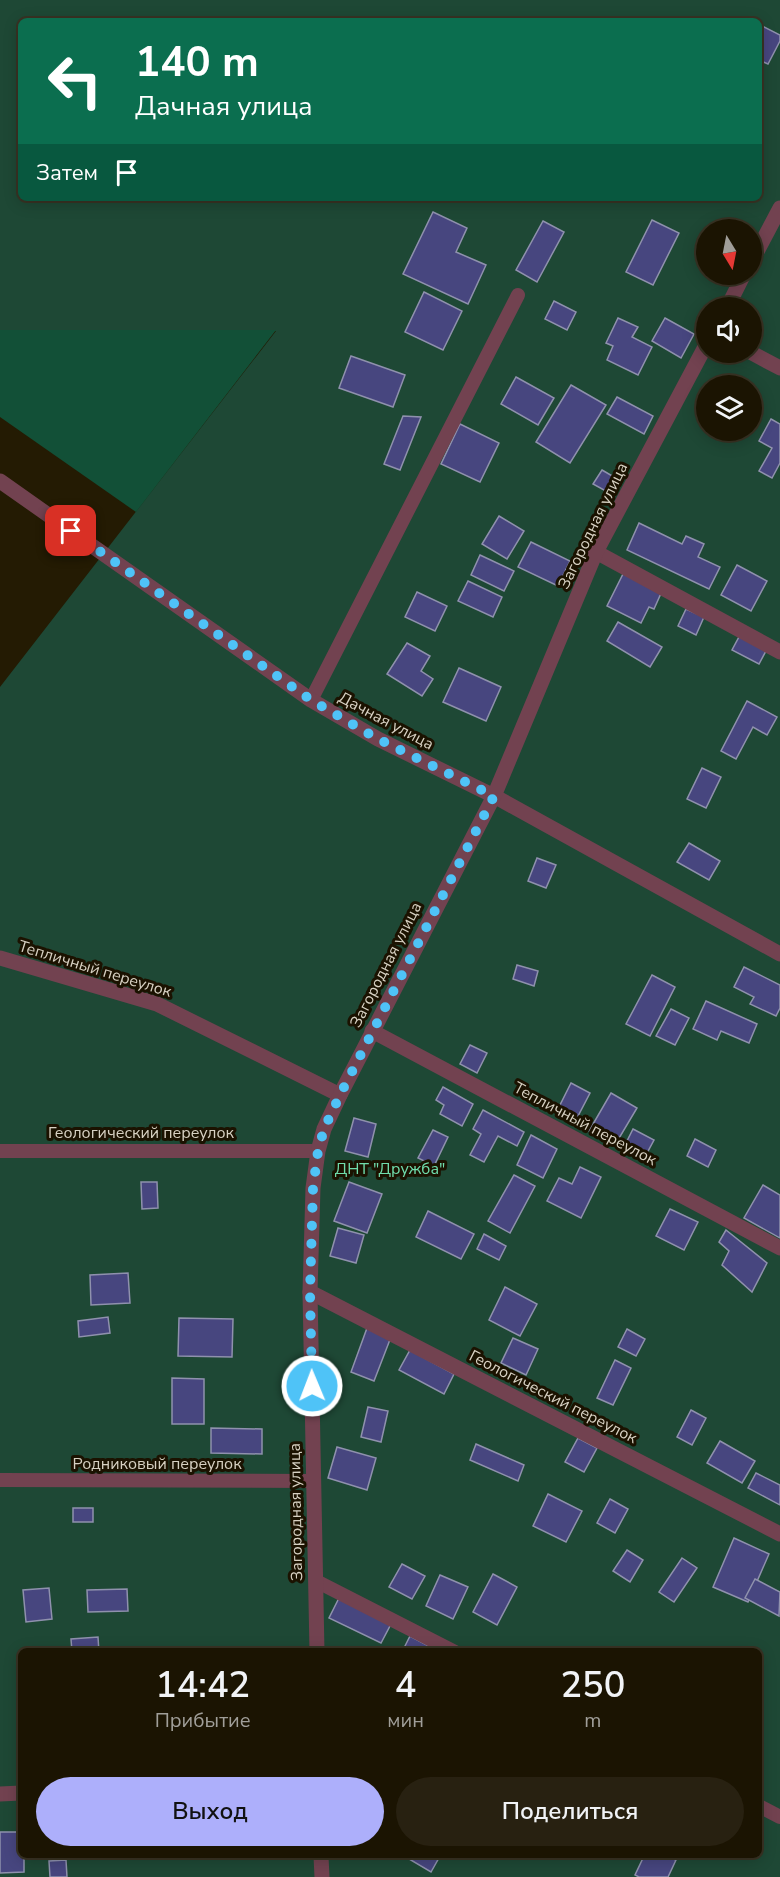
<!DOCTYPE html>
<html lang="ru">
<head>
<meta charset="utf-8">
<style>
  :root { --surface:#1b1402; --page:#282111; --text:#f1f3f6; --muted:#a09e99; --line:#393324; --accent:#adaffb }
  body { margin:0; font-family:"Nunito Sans",sans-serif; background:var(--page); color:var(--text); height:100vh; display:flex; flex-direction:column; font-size:22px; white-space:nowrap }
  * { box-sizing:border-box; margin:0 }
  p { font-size:20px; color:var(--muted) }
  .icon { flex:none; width:33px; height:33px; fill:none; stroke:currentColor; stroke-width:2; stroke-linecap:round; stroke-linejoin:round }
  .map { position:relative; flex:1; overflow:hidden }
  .panel { position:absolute; left:18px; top:1648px; width:744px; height:210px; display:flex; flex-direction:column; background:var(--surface); border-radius:9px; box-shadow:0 3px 15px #0003,0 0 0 2px var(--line) }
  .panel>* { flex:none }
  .top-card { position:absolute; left:18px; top:18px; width:744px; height:183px; border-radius:9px; box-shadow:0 3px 15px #0003,0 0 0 2px var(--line); background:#0b6e4f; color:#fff; overflow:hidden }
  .needle { width:39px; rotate:170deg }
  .fabs { position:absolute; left:696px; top:219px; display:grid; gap:12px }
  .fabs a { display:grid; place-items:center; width:66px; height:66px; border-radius:50%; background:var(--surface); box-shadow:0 3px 15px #0003,0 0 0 2px var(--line); font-size:30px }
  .pin { position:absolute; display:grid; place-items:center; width:51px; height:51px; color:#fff; margin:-26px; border-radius:12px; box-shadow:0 3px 9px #0006 }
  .me { position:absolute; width:66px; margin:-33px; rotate:359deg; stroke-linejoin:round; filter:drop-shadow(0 0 4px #0008) }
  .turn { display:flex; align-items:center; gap:21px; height:126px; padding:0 18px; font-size:27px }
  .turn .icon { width:78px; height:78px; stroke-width:2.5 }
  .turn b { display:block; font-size:42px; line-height:51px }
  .then { display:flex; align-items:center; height:57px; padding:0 18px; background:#0003; gap:12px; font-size:22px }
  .eta { display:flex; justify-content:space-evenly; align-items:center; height:102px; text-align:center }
  .eta b { font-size:36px; font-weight:600; line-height:42px }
  .action { display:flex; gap:12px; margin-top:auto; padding:12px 18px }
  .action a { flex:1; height:69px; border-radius:36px; background:var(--accent); color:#111; font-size:24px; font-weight:600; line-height:69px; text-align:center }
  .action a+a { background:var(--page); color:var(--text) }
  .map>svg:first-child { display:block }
  .green { fill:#1e4835; fill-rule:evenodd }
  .forest { fill:#125037 }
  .building { fill:#47467f; stroke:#8f91ad; stroke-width:1.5 }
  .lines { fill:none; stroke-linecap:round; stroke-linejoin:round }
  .service { stroke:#724250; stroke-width:14 }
  .minor { stroke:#724250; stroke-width:15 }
  .route { stroke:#4fc3f7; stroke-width:10; stroke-dasharray:0 18 }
  .labels { text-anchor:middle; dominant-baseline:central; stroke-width:6; stroke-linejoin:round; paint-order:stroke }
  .street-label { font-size:16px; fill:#d7d1c2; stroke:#1b1200 }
  .park-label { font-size:16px; fill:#70ddac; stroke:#1b1200 }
</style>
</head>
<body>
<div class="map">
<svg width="780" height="1877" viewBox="0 0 780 1877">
  <rect width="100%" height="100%" fill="#241b03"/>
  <path class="green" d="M0,0H780V1877H0V687L276,331L0,330ZM21,21H759V198H21ZM706,230H752V274H706ZM706,308H752V352H706ZM706,386H752V430H706ZM21,1652H759V1856H21Z"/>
  <polygon class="forest" points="0,330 276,330 136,512 0,417"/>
  <g class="building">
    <polygon points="762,26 780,35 780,41 768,64 759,60 759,31"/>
    <polygon points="433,212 467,228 456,252 486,265 468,304 403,274"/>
    <polygon points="652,220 679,233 653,285 626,272"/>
    <polygon points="543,221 564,232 537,282 516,270"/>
    <polygon points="424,292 462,311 443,350 405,332"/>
    <polygon points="554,301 576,312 567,330 545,319"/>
    <polygon points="618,318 638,327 632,337 652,347 638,375 607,360 613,346 606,343"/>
    <polygon points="665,318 694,334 681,358 652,341"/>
    <polygon points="351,356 405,375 393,407 339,388"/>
    <polygon points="516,377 554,398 538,425 501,404"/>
    <polygon points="571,385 606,405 570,463 536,442"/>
    <polygon points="617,397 653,416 644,434 607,414"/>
    <polygon points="403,416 421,417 400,470 384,464"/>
    <polygon points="771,419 780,424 780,463 772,478 759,471 772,448 759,441"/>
    <polygon points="460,424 499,443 480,482 441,464"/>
    <polygon points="602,470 621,481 613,495 593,484"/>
    <polygon points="499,516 524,531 507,559 482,544"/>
    <polygon points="639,523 682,544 686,536 704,544 698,557 720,567 709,589 627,550"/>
    <polygon points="531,542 570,561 558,586 518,567"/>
    <polygon points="480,555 514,571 504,591 471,575"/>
    <polygon points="737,565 767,581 751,611 721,595"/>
    <polygon points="624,572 662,591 654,609 649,607 641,623 607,606"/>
    <polygon points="468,581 502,597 493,617 458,601"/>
    <polygon points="417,592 447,606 435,631 405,617"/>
    <polygon points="686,609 704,617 696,635 678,626"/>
    <polygon points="618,622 662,647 650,667 607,641"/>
    <polygon points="740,635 767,649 759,664 732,650"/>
    <polygon points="407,643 430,656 421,671 433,679 422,696 387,674"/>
    <polygon points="459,668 501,687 486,721 443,702"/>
    <polygon points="747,701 777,717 767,735 753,727 736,759 721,751"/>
    <polygon points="702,768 721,777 706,808 687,799"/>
    <polygon points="689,843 720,861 709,880 677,862"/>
    <polygon points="537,858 556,865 546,888 528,881"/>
    <polygon points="517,965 538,971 534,986 513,979"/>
    <polygon points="744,967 780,985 780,1008 776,1016 750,1004 754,997 734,987"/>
    <polygon points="652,975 675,987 650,1036 626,1024"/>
    <polygon points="706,1001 757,1024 749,1043 721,1031 717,1040 693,1029"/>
    <polygon points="671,1009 689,1018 675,1045 656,1036"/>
    <polygon points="470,1045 487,1053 477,1073 460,1064"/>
    <polygon points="571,1083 590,1093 577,1118 558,1109"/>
    <polygon points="443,1087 473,1104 462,1126 440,1114 444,1105 436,1100"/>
    <polygon points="611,1093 637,1108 615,1145 589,1131"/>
    <polygon points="483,1110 524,1132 517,1146 498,1136 484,1162 470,1155 481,1134 473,1129"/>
    <polygon points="354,1118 376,1124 368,1157 345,1151"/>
    <polygon points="633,1129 654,1140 647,1153 626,1143"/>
    <polygon points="433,1130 448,1137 434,1166 418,1158"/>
    <polygon points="531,1135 557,1149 543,1178 517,1165"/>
    <polygon points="695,1139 716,1150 708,1167 687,1156"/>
    <polygon points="580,1167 601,1177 581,1218 547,1201 559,1178 572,1184"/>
    <polygon points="514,1175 535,1186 510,1233 488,1221"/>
    <polygon points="141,1182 157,1182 158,1208 142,1209"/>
    <polygon points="349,1182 382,1194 367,1233 334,1221"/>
    <polygon points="763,1185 780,1195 780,1238 744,1218"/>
    <polygon points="670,1209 698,1222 684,1250 656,1236"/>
    <polygon points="428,1211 474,1234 461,1259 416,1237"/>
    <polygon points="338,1228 364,1235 356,1263 330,1256"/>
    <polygon points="726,1230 767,1263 752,1292 722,1265 729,1251 719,1242"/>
    <polygon points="484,1234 506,1246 499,1260 477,1249"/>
    <polygon points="128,1273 130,1303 91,1305 90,1275"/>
    <polygon points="505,1287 537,1304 520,1336 489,1320"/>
    <polygon points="108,1317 110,1333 79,1337 78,1321"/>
    <polygon points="179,1318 233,1319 232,1357 178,1356"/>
    <polygon points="367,1328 391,1337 374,1381 351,1372"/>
    <polygon points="627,1329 645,1339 636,1356 618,1347"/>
    <polygon points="513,1338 538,1349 526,1375 501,1363"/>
    <polygon points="410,1350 454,1374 444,1394 399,1370"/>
    <polygon points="615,1360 631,1368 613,1405 597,1398"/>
    <polygon points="172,1378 204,1379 204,1424 172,1424"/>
    <polygon points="368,1407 388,1411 381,1442 361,1437"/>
    <polygon points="691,1410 706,1418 692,1445 677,1437"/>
    <polygon points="211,1428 262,1429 262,1454 211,1453"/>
    <polygon points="578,1438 597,1448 584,1472 565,1462"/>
    <polygon points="720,1441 755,1461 742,1483 707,1463"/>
    <polygon points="476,1444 524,1465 518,1481 470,1460"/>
    <polygon points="337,1447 376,1458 367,1490 328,1478"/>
    <polygon points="756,1473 780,1485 780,1505 748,1488"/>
    <polygon points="548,1494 582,1511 566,1542 533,1526"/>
    <polygon points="610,1499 628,1509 615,1533 597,1523"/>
    <rect x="73" y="1508" width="20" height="14"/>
    <polygon points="734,1538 769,1554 748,1602 713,1587"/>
    <polygon points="627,1550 643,1560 630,1582 613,1571"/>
    <polygon points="682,1558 697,1568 674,1602 659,1592"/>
    <polygon points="402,1564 425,1576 412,1599 389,1587"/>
    <polygon points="493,1574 517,1587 497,1625 473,1612"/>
    <polygon points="440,1575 468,1587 453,1619 426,1606"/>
    <polygon points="755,1579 780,1592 779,1616 745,1598"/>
    <polygon points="49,1588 52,1619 26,1622 23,1590"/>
    <polygon points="127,1589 128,1611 88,1612 87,1590"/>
    <polygon points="339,1598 391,1624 381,1643 329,1618"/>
    <polygon points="410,1636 440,1652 403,1650"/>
    <polygon points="98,1637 99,1652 72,1652 71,1639"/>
    <polygon points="0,1832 21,1832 21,1856 24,1856 24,1872 0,1873"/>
    <polygon points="404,1856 440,1856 431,1872"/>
    <polygon points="644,1856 665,1856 676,1860 668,1877 639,1877 635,1875"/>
    <polygon points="66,1860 67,1877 50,1877 49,1861"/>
  </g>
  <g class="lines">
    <g class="service">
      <polyline points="311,700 518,295"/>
      <polyline points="0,1151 318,1151"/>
      <polyline points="0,1480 314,1481"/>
      <polyline points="316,1581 455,1652"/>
      <polyline points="759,1806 780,1817"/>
    </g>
    <g class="minor">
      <polyline points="752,261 780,208"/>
      <polyline points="727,308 744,274"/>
      <polyline points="750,352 780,368"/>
      <polyline points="0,481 311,700 378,739 494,796 780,954"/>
      <polyline points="596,552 780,652"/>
      <polyline points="0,958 157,1004 340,1095"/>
      <polyline points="372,1031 780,1248"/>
      <polyline points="310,1292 780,1534"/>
      <polyline points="317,1652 310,1292 313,1188 318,1151 324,1129 340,1095 494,796 596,552 706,345"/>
      <polyline points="0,1794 21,1793"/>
      <polyline points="321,1856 322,1877"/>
    </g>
  </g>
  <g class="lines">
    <polyline class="route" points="71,531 311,700 378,739 494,796 340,1095 324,1129 318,1151 313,1188 310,1292 312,1386"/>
  </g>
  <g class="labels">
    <g class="street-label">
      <text transform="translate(593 526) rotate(-64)">Загородная улица</text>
      <text transform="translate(386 721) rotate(28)">Дачная улица</text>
      <text transform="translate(386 965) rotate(-63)">Загородная улица</text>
      <text transform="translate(95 969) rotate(17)">Тепличный переулок</text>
      <text transform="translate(585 1124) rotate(28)">Тепличный переулок</text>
      <text x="141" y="1133">Геологический переулок</text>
      <text transform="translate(553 1397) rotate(27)">Геологический переулок</text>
      <text x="157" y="1464">Родниковый переулок</text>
      <text transform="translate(296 1512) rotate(-91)">Загородная улица</text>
    </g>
    <g class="park-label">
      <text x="390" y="1169">ДНТ "Дружба"</text>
    </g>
  </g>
</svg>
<div class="fabs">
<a><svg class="needle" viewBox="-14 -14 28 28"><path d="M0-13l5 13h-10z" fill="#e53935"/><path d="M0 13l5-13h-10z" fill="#a09e99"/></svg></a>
<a><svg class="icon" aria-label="sound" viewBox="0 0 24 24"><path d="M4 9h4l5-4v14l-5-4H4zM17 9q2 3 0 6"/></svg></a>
<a><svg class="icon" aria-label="layers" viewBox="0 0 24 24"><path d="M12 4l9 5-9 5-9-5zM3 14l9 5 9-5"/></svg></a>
</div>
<div class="pin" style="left:71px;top:531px;background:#d93025"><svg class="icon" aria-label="arrive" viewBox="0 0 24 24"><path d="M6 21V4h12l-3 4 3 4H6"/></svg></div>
<svg class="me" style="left:312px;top:1386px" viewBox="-20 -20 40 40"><circle r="17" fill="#4fc3f7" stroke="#fff" stroke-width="3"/><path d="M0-11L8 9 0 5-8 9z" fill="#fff"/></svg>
<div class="top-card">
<div class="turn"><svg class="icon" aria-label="left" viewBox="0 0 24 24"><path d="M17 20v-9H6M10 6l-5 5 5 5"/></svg><div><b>140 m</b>Дачная улица</div></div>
<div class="then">Затем<svg class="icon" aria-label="arrive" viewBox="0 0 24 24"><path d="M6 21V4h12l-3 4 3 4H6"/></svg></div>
</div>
<section class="panel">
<div class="eta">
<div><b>14:42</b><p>Прибытие</p></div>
<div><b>4</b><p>мин</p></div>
<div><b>250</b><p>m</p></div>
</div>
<div class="action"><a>Выход</a><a>Поделиться</a></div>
</section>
</div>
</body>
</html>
